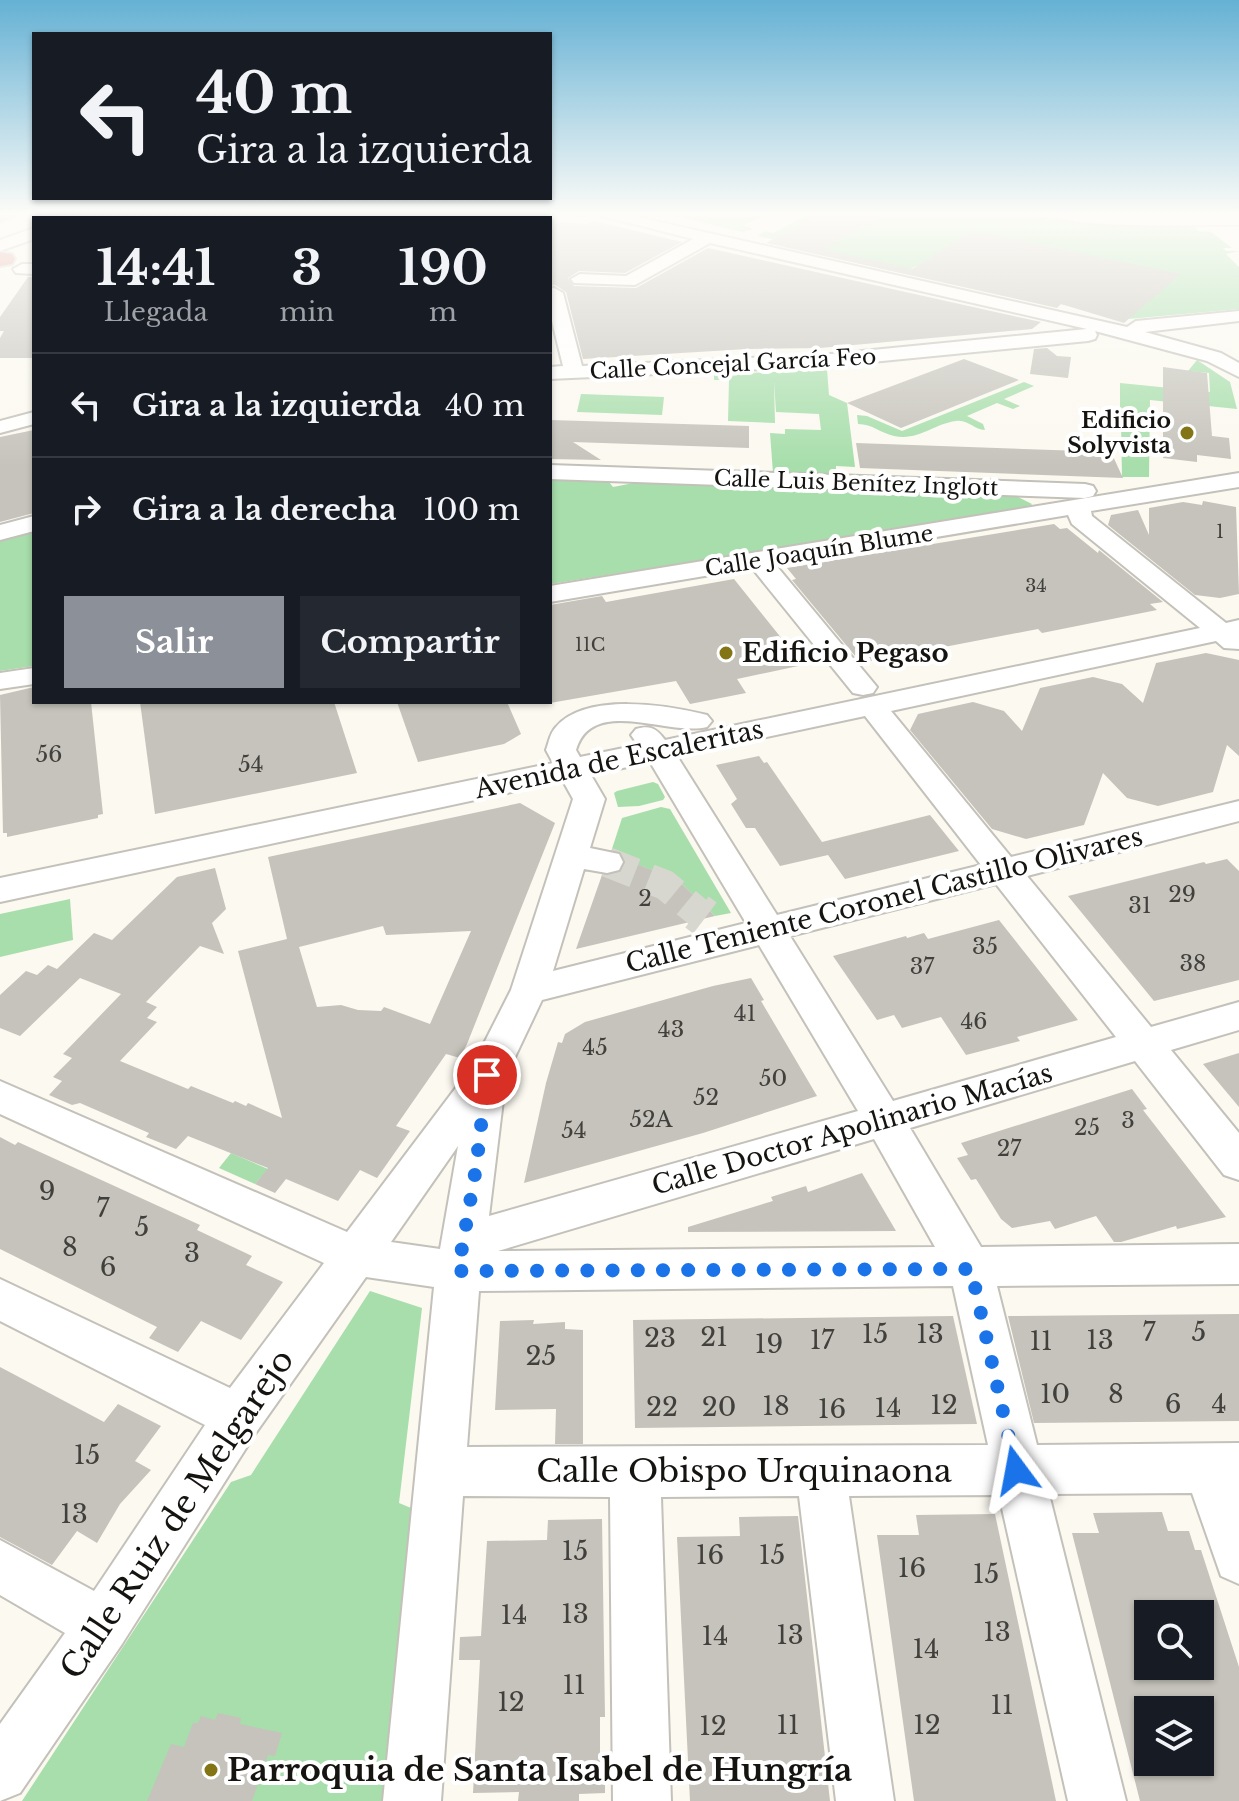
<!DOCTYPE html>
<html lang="es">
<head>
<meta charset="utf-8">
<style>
  :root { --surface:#171b24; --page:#242831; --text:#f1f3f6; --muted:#9ea1a6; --line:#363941; --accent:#8c9099 }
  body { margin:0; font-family:"Libre Baskerville",serif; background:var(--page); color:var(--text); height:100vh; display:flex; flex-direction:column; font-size:30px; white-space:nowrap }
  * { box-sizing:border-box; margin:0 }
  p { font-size:26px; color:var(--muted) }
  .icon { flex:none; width:44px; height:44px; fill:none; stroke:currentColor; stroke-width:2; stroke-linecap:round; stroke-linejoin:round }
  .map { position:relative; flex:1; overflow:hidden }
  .sheet { position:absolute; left:32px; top:216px; width:520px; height:488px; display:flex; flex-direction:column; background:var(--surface); border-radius:0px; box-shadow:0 2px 6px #0004 }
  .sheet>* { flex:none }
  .top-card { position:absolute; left:32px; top:32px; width:520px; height:168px; border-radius:0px; box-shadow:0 2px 6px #0004; background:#171b24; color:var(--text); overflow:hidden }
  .tools { position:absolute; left:1134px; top:1600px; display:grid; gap:16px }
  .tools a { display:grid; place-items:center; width:80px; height:80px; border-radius:0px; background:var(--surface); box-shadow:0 2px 6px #0004; font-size:40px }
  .pin { position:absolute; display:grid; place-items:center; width:68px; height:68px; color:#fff; margin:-34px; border:4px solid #fff; border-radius:50%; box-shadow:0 2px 8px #0007 }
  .me { position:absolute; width:88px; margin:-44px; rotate:347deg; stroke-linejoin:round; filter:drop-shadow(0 0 6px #0008) }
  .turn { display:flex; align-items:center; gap:28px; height:168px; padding:0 32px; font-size:36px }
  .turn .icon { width:104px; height:104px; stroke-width:2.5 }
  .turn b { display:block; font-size:56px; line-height:68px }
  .eta { display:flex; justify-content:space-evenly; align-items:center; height:136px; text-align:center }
  .eta b { font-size:48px; font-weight:700; line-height:56px }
  .button { display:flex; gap:16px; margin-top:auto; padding:16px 32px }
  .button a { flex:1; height:92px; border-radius:0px; background:var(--accent); color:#fff; font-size:32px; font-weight:700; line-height:92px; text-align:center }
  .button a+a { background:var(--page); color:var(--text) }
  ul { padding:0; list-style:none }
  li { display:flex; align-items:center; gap:24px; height:104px; padding:0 32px; border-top:2px solid var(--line) }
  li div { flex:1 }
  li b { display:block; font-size:30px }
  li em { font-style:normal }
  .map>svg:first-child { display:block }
  .green { fill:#a7deab }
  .building { fill:#c5c3bb; fill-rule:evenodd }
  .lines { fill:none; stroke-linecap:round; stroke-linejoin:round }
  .minor-tunnel-far1 { stroke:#d8d7cf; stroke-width:30; stroke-dasharray:30 15; stroke-linecap:butt }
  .minor-tunnel { stroke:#d8d7cf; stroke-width:39; stroke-dasharray:39 20; stroke-linecap:butt }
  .minor-casing { stroke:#c3c1b9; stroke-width:4 }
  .highway-casing { stroke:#d5d5d4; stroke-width:4 }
  .minor { fill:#fff; fill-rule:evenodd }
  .highway { fill:#e19690; fill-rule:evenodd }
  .route { stroke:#1a73e8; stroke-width:14; stroke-dasharray:0 25.2 }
  .poi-dot { fill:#837415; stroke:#fff; stroke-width:3 }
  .labels { text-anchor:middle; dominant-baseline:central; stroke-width:8; stroke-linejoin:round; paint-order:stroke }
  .far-number-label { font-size:18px; fill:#41403c }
  .far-street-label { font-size:22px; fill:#151411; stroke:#fff }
  .far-poi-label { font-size:22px; font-weight:bold; fill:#151411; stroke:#fff; text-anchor:end }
  .number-label { font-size:22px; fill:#41403c }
  .poi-label { font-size:26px; font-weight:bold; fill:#151411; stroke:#fff; text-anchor:start }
  .street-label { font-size:26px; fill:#151411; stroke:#fff }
  .near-number-label { font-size:26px; fill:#41403c }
  .near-street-label { font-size:32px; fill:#151411; stroke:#fff }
  .near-poi-label { font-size:32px; font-weight:bold; fill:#151411; stroke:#fff; text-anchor:start }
</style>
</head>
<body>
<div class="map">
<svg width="1239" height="1801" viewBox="0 0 1239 1801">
  <rect width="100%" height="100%" fill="#fbf9f0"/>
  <g class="green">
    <polygon points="96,214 329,214 301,218 83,218"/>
    <polygon points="668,214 767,214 743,225 753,229 742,232"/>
    <polygon points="810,214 1017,214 1110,225 1193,226 1198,231 1211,232 1232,248 1223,248 1226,251 1239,251 1226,254 1239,267 1239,309 1128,319 1020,295 916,266 909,270 758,236 765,231 773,233"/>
    <polygon points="1197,360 1230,382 1237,409 1150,400 1149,477 1122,477 1121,423 1098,415 1105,412 1120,415 1120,383 1210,392 1209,373 1188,371"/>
    <polygon points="827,369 829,395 847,403 855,467 836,466 836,476 773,473 770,433 785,434 785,429 821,430 819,414 776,412 774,381 775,423 728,421 729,380 714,380 714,375"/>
    <path d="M1024,382L1034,386L1004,399L1020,406L1013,409L997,403L967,416L983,424L985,430C974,430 968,419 956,421C933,424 919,441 894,436C880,433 873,424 858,424L857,415L867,416L902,431Z"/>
    <polygon points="581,394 664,397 662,415 577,412"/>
    <polygon points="550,480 609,482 613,487 634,483 1018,497 1032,504 1028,509 550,584"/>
    <polygon points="34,531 34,666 0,671 0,541"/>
    <polygon points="653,782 658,784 665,797 663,800 639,806 618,807 614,793 617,791"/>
    <polygon points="661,807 670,809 731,913 715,916 677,879 610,855 622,818"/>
    <polygon points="70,899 73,940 0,957 0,914"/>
    <polygon points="231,1153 268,1169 255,1184 219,1168"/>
    <polygon points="370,1291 422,1308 399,1503 411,1508 415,1516 388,1801 22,1801 231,1482 251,1475"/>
  </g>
  <g class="building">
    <polygon points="821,214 885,214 824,249 912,269 973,231 1181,274 1124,323 1061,304 1057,308 766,243"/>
    <polygon points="594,221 682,242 625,273 579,271 568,278 574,286 636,288 708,248 1041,322 1032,329 820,348 747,349 583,359 566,292 555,285 550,286 550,234 557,222 587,224"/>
    <polygon points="28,277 34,277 34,358 0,358 0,338 4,331 0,331 0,317"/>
    <polygon points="1047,348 1057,356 1071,357 1068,378 1030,374 1034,349"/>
    <polygon points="964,359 1019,380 901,428 847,403"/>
    <polygon points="1163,367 1207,373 1212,436 1229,438 1231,459 1197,455 1197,462 1163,458"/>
    <polygon points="550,420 749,426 749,448 573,442 601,460 550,459"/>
    <polygon points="34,430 34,513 0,522 0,437"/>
    <polygon points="856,443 1111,452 1123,478 860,468"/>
    <polygon points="1203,501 1236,507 1239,594 1220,598 1195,595 1108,525 1111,515 1138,510 1149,535 1149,508 1183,502 1202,505"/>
    <polygon points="1054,524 1060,529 1067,528 1098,553 1099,550 1163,602 1150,604 1157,610 1042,633 1038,629 861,663 792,580 796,579 787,568"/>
    <polygon points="734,579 803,665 737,679 746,693 690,704 676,681 550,703 550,605 602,596 606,602"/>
    <polygon points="1206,653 1239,660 1239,756 1227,745 1213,792 1158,806 1127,798 1103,773 1084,825 1026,839 992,829 910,730 918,714 973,702 1004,711 1022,731 1040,688 1093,677 1122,684 1143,703 1156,663"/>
    <polygon points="34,687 34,702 91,702 103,814 98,815 98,818 7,837 7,833 3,833 0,695"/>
    <polygon points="140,702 334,702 357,773 155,814"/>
    <polygon points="397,702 507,702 521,734 504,744 418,762"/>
    <polygon points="759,756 764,763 767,762 822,842 930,815 959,851 845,879 828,855 780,866 755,828 746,828 731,804 737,799 716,765"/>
    <path d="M520,803L555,823L467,1044L460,1058L446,1054L396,1126L410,1131L377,1178L360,1170L338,1201L286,1179L275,1193L255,1184L268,1168L188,1136L176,1149L146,1137L149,1133L80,1103L72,1105L49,1095L62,1081L53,1077L72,1058L63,1054L121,994L80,978L20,1036L0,1028V995L26,971L37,975L48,965L57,969L94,933L112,940L177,877L215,868L226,909L212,923L224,954L200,946L146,1002L157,1007L147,1018L157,1022L120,1061L188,1089L191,1086L233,1103L235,1101L246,1106L248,1103L282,1118L238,951L287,939L268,857ZM383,926L386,935L471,931L430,1024L384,1007L381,1011L358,1010L341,1005L317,1007L299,947Z"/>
    <polygon points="1227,859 1239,871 1239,980 1154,1001 1068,896 1204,862 1206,864"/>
    <polygon points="625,860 677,879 715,916 576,949 602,875 620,873"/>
    <polygon points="999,920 1078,1020 1017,1037 1020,1041 966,1055 941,1017 902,1028 894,1015 877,1020 833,956 906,936 907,938 924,933 928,939"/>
    <polygon points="751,978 764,1000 761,1001 817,1096 703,1133 524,1183 546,1083 558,1042 562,1043 565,1034 585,1022 713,986"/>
    <polygon points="1239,1053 1239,1107 1203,1064"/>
    <polygon points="1132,1089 1147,1109 1143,1110 1226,1217 1177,1229 1176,1226 1121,1242 1114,1242 1096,1216 1055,1229 1050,1221 1012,1228 1001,1219 976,1179 971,1180 957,1158 968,1155 961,1143"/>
    <polygon points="0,1137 15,1145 18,1142 200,1225 197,1230 252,1256 246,1265 283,1282 241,1340 201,1321 178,1352 149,1338 157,1327 0,1249"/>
    <polygon points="862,1173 896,1231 688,1232 688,1227 773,1201 771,1197 806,1186 808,1192"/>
    <polygon points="1239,1314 1239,1421 1034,1423 1008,1316"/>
    <polygon points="953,1316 977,1424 635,1428 633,1320"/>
    <polygon points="534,1320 533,1324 565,1322 565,1329 583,1330 583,1444 555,1444 556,1409 495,1410 500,1321"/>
    <polygon points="0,1367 104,1422 118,1404 161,1426 135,1461 151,1470 120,1504 97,1543 77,1531 52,1565 0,1537"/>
    <path d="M1162,1512L1168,1531H1189L1195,1550H1201L1239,1667V1801H1140L1072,1533H1099L1093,1513ZM1148,1614H1200V1666H1148ZM1148,1710H1200V1762H1148Z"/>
    <polygon points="995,1514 1056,1801 914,1801 877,1535 919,1535 916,1515"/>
    <polygon points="798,1516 830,1801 690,1801 677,1537 740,1536 739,1517"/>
    <polygon points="602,1519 605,1717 600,1717 600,1764 605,1764 605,1793 579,1794 579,1801 518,1801 519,1792 473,1793 480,1660 459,1660 460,1637 481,1636 487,1541 547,1540 548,1520"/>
    <polygon points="218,1713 241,1718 240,1724 282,1733 275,1756 268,1755 252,1801 147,1801 171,1744 184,1747 193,1723 198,1723 201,1716 215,1720"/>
  </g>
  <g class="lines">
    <polyline class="minor-tunnel-far1" points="607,862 665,885 700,914"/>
    <polyline class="minor-tunnel" points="697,912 705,918"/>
    <defs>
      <g id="minor">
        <polygon points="57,214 81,214 77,218 54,218"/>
        <polygon points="330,214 369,214 364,218 326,218"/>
        <polygon points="373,214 412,214 407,218 369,218"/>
        <polygon points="594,214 624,214 1127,327 1136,321 1239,311 1239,321 1145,332 1221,353 1239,363 1239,377 1207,361 1095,331 1097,335 1095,339 1088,341 831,366 550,379 550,367 563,366 550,313 550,289 554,288 563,293 582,366 831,354 1087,329 710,243 635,285 574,283 571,279 580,274 626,276 693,239"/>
        <path d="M1052,214L1239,215V225C1206,224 1073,230 1052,214Z"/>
        <polygon points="34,228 34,239 0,251 0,240"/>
        <polygon points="22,264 34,264 34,274 16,273 13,269"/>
        <polygon points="34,412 34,424 0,433 0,421"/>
        <polygon points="550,465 1085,484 1093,486 1096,491 1093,496 1085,498 550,479"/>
        <path d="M1239,473V487L1091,511L1092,516L1226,623L1239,620V649L1224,648L1216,641L891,711L1011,857L1239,801V821L1027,876L1151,1027L1239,1002V1030L1171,1050L1239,1133V1180L1224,1175L1135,1061L910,1128L981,1247L1239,1244V1284L997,1286L1037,1445L1239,1443V1584L1221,1576L1192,1493L1049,1494L1126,1801H1068L999,1495L849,1496L894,1801H836L799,1496L661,1497L671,1801H613L610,1497L463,1496L441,1801H383L434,1287L366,1277L255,1434L122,1644L20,1793L0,1801V1724L65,1633L0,1595V1540L94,1591L205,1425L0,1321V1279L230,1388L324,1263L0,1114V1081L347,1232L473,1065L511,990L573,799L563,781L0,902V878L553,763L546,750C549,742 550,733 556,727C586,692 667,705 707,715L712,721L707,727C669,737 592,695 576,750L580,757L638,745L631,735L636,729C650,725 656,728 665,740L1200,628L1072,524L1068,515L775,564L877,687L873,693L863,695L853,693L752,568L550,602V586ZM865,716L981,865L777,915L677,756ZM650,762L746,923L553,971L584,869L607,873L619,870L623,862L619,854L590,848L605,799L591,775ZM996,884L1116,1037L893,1101L790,936ZM759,945L858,1111L489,1216L506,1076L542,1000ZM874,1139L935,1247L498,1251ZM458,1146L440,1249L391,1242ZM953,1286L988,1445L467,1447L479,1291Z"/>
        <polygon points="34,516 34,531 0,540 0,525"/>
        <polygon points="34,668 34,684 0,689 0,673"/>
      </g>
      <g id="highway">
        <polygon points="0,214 17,214 14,218 0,222"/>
        <polygon points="0,252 12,254 15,259 12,264 0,266"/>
      </g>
    </defs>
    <use href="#minor" class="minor-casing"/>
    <use href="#highway" class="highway-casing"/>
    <use href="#minor" class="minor"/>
    <use href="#highway" class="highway"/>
  </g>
  <linearGradient id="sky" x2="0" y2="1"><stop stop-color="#65b1d4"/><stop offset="0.46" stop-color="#fdfcf8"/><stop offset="1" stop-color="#fdfcf8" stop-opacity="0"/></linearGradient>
  <rect width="1239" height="466" fill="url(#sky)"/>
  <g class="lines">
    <polyline class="route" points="487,1075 476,1168 458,1271 971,1269 1016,1470"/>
  </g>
  <g class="poi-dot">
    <circle cx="1187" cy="433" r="8"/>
    <circle cx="726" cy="653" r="8"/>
    <circle cx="211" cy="1770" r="8"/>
  </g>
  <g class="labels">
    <g class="far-number-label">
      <text x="1220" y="532">1</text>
      <text x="1036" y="586">34</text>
      <text x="590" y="645">11C</text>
    </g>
    <g class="far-street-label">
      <text transform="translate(733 364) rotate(-3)">Calle Concejal García Feo</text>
      <text transform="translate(856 483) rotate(2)">Calle Luis Benítez Inglott</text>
      <text transform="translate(819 551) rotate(-9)">Calle Joaquín Blume</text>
    </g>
    <g class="far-poi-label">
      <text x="1171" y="420">Edificio<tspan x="1171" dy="25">Solyvista</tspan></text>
    </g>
    <g class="number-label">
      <text x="49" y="754">56</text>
      <text x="251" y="764">54</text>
      <text x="1182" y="894">29</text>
      <text x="645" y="898">2</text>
      <text x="1140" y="905">31</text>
      <text x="985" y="946">35</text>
      <text x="1193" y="963">38</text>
      <text x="922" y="966">37</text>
      <text x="745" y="1013">41</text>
      <text x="974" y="1021">46</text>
      <text x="671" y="1029">43</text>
      <text x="595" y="1047">45</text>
      <text x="773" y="1078">50</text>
      <text x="706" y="1097">52</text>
      <text x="651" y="1119">52A</text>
      <text x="1128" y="1120">3</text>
      <text x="1087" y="1127">25</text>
      <text x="574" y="1130">54</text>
      <text x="1009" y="1148">27</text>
    </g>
    <g class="poi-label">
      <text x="742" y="653">Edificio Pegaso</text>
    </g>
    <g class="street-label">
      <text transform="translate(619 759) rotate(-12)">Avenida de Escaleritas</text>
      <text transform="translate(884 900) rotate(-14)">Calle Teniente Coronel Castillo Olivares</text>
      <text transform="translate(852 1129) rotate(-16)">Calle Doctor Apolinario Macías</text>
    </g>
    <g class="near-number-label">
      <text x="47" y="1191">9</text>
      <text x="103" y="1208">7</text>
      <text x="142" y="1227">5</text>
      <text x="70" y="1247">8</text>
      <text x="192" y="1253">3</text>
      <text x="108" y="1267">6</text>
      <text x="1149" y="1332">7</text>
      <text x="1199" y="1332">5</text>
      <text x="875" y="1334">15</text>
      <text x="930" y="1334">13</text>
      <text x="714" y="1337">21</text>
      <text x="660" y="1338">23</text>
      <text x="822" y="1340">17</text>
      <text x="1100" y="1340">13</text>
      <text x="1041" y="1341">11</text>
      <text x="769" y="1344">19</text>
      <text x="541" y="1356">25</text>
      <text x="1055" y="1394">10</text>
      <text x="1116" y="1394">8</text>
      <text x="1173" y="1404">6</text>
      <text x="1219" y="1404">4</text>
      <text x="944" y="1405">12</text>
      <text x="776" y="1406">18</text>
      <text x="662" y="1407">22</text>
      <text x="719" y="1407">20</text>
      <text x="888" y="1408">14</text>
      <text x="832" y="1409">16</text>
      <text x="87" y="1455">15</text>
      <text x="74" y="1514">13</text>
      <text x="575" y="1551">15</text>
      <text x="710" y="1555">16</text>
      <text x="772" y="1555">15</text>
      <text x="912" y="1568">16</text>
      <text x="986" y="1574">15</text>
      <text x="575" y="1614">13</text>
      <text x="514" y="1615">14</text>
      <text x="997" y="1632">13</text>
      <text x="790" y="1635">13</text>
      <text x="715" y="1636">14</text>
      <text x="926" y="1649">14</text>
      <text x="574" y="1685">11</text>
      <text x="511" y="1702">12</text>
      <text x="1002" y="1705">11</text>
      <text x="788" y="1725">11</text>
      <text x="927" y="1725">12</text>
      <text x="713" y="1726">12</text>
    </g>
    <g class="near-street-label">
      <text x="744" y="1471">Calle Obispo Urquinaona</text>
      <text transform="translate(177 1514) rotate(-56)">Calle Ruiz de Melgarejo</text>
    </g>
    <g class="near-poi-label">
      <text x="227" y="1770">Parroquia de Santa Isabel de Hungría</text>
    </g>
  </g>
</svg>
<div class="tools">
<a><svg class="icon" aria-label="search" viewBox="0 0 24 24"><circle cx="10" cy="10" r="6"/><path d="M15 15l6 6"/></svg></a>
<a><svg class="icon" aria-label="layers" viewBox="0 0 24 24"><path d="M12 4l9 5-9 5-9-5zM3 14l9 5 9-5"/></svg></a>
</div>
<div class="pin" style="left:487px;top:1075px;background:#d93025"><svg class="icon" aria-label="arrive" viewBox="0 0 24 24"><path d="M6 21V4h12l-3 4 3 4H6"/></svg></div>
<svg class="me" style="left:1016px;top:1470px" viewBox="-20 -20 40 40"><path d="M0-17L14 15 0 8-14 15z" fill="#1a73e8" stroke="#fff" stroke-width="4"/></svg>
<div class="top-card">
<div class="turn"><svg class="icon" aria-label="left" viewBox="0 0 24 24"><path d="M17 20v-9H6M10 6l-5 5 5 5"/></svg><div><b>40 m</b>Gira a la izquierda</div></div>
</div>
<section class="sheet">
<div class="eta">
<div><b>14:41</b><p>Llegada</p></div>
<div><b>3</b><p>min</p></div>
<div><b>190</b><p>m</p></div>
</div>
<ul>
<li><svg class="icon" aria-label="left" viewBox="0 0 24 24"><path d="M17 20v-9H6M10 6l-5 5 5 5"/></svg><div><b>Gira a la izquierda</b></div><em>40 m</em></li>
<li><svg class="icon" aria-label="right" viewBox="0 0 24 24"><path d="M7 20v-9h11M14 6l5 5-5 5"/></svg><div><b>Gira a la derecha</b></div><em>100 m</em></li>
</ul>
<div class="button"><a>Salir</a><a>Compartir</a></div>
</section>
</div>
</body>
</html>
